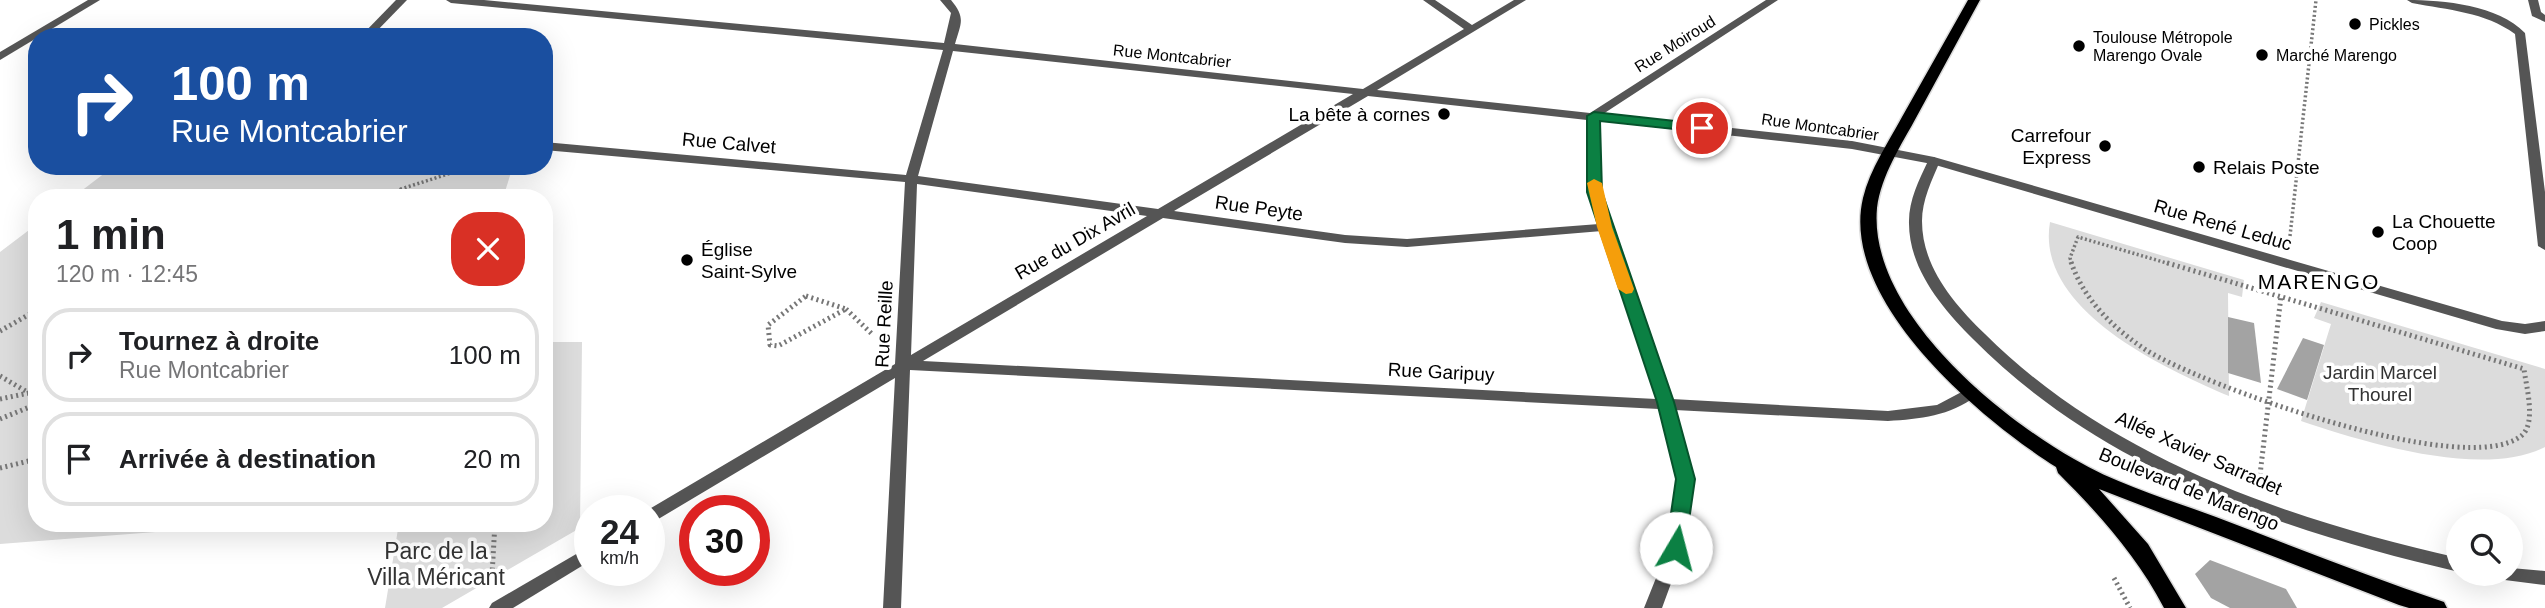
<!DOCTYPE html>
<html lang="fr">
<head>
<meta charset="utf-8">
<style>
  :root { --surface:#fff; --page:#f6f6f6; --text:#202124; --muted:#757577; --line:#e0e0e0 }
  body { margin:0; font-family:Arial,sans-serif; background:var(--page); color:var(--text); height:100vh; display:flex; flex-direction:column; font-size:26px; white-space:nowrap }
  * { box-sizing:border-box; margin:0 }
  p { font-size:23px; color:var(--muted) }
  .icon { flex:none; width:38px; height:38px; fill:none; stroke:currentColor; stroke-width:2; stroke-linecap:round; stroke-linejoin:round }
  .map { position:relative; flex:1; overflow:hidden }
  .drawer { position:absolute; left:28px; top:189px; width:525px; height:343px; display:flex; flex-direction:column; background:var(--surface); border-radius:28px; box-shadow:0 7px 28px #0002 }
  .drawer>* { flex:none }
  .banner { position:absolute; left:28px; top:28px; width:525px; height:147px; border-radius:28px; box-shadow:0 7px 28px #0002; background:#1a4fa0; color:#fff; overflow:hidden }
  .tools { position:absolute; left:2446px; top:509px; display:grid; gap:14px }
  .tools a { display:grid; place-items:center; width:77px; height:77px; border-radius:50%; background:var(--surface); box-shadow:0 7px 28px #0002; font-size:35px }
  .speed { position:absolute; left:574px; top:495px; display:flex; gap:14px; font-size:35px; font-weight:700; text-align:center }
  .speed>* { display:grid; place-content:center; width:91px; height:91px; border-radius:50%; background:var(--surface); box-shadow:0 7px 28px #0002; line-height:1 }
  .speed small { font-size:18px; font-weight:400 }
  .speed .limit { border:10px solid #d22; background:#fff; color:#111 }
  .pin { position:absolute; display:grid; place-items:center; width:60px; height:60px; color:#fff; margin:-30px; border:4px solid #fff; border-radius:50%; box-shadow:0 2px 7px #0007 }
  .me { position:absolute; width:77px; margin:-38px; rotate:8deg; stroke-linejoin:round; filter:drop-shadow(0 0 5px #0008) }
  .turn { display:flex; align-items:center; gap:24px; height:147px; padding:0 28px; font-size:32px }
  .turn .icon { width:91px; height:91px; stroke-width:2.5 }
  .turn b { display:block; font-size:49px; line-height:60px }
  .round { display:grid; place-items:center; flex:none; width:74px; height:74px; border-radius:28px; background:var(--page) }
  .headline { display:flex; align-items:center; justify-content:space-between; height:119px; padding:0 28px }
  h1 { font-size:42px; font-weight:800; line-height:52px }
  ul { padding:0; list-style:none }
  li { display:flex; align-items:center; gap:21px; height:94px; margin:0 14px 10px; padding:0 14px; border:4px solid var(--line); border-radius:28px }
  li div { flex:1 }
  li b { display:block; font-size:26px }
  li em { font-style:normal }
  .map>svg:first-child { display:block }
  .green { fill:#dcdcdc }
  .water { fill:#a3a3a3 }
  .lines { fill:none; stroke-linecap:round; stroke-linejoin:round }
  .primary-casing { stroke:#dbdbdb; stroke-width:3 }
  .path-far1 { stroke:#777; stroke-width:3.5; stroke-dasharray:2 2.5; stroke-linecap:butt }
  .path { stroke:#777; stroke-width:5; stroke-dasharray:2 3.5; stroke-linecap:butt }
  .service { fill:#555; fill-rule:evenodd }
  .minor { fill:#555; fill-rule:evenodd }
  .primary { fill:#000; fill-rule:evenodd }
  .route { fill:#0b8043; stroke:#07532c; stroke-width:2 }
  .slow { fill:#f59e0b }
  .poi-dot { fill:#000; stroke:#fff; stroke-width:2.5 }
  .labels { text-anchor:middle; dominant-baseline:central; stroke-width:7; stroke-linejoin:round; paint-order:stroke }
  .far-poi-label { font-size:16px; fill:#000; stroke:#fff; text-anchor:start }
  .far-street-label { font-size:16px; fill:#000; stroke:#fff }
  .poi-label { font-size:19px; fill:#000; stroke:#fff; text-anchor:start }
  .street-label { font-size:19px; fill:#000; stroke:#fff }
  .park-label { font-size:19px; fill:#333; stroke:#fff }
  .neighbourhood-label { font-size:21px; letter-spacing:2px; fill:#000; stroke:#fff }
  .near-park-label { font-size:23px; fill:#333; stroke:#fff }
</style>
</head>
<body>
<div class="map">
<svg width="2545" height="608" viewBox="0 0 2545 608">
  <rect width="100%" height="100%" fill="#fff"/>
  <g class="green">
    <polygon points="114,166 513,166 503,198 72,198"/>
    <path d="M2050,222L2244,280L2242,297L2228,293L2229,396C2163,368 2035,309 2050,222Z"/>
    <polygon points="37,224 37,523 273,523 0,544 0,252"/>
    <path d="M2321,302L2545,369V447C2482,479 2364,442 2301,421L2331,324L2314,318Z"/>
    <polygon points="544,342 582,342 580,528 442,608 385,608 399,523 544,523"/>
  </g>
  <g class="water">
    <polygon points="2228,317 2254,323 2261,383 2228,373"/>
    <polygon points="2303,338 2324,345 2307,400 2277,389"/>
    <polygon points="2210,560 2286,589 2297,608 2230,608 2211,598 2195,574"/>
  </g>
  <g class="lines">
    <defs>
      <path id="primary" d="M1968,0H1980C1959,39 1938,77 1917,116C1902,144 1881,175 1877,208C1868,309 1995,414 2074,459C2118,485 2168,499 2216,517C2292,546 2367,576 2444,602L2447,608H2409L2399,605L2099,489L2148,544L2186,608H2164C2137,556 2099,514 2058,473L2056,467C1980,419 1839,300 1863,198C1870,169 1888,143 1902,117C1924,78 1946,39 1968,0Z"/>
    </defs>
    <use href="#primary" class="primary-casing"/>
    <g class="path-far1">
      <polyline points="374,198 400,190"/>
      <polyline points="397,198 401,189 473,166"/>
      <polyline points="2290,236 2316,0"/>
      <polyline points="2072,264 2070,258 2078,237 2170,264"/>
    </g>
    <g class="path">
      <path d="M2071,262C2084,300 2113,328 2146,350C2204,386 2465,480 2521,436C2537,424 2526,386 2524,369L2164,262"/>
      <polygon points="806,296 846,309 778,346 770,345 768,325"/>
      <polyline points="846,309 873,335"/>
      <polyline points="0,331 37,310"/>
      <polyline points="0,376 29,393 37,393"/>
      <polyline points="0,399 29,393"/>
      <polyline points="0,419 37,404"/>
      <polyline points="0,468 37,459"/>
      <polyline points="2260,475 2281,296"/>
      <polyline points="492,575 495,523"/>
      <polyline points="2114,578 2130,608"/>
    </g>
    <g class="service">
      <polygon points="2528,0 2538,0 2541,12 2545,15 2545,22 2532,16"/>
      <path d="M1934,157L1940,161C1932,180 1922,200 1922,221C1922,267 1954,304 1985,334C2110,459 2290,520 2459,558V572C2285,532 2101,469 1973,339C1942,308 1908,268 1909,221C1909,200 1919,180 1928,161Z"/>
      <polygon points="2511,568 2545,571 2545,585 2497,579 2494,574 2511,574"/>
    </g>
    <g class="minor">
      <polygon points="88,0 100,0 0,60 0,52"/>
      <polygon points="396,0 407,0 371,37 360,37"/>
      <path d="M446,0H484L944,43L951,13L940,0H951C966,18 961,23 955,44L1363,89L1464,29L1423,0H1435L1472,25L1514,0H1526L1377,90L1590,113L1766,0H1778L1603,114L1852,141L1934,157L2502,321L2525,324L2545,321V331L2525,334L2496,329L1932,164L1852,149L1599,121L1601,192L1672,399L1888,411L1937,405L1971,387L1976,388L1979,392L1976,396C1950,416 1920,419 1888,421L1675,410L1694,479L1684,548L1662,608H1644L1668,548L1678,479L1659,409L910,370L901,608H883L895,378L655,521L649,523V511H646L895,364L905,182L544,150V142L906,175L943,50L451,3ZM953,51L1353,94L1158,209L918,176ZM1368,96L1587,120L1589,192L1599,224L1407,239L1345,235L1174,211ZM917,184L1147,216L911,355ZM1163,218L1345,243L1407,247L1602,231L1656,399L923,361Z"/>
      <path d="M2407,0C2444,0 2498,5 2525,33L2545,192V250L2538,246L2515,34C2485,12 2448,10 2412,3Z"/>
      <polygon points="590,546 590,561 513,608 489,608 492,603"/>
    </g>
    <use href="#primary" class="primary"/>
  </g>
  <polygon class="route" points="1594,112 1702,124 1708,128 1702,132 1600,121 1602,192 1674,402 1695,479 1685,548 1683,554 1669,554 1666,548 1676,479 1657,402 1587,192 1587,116"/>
  <polygon class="slow" points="1594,179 1602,183 1612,227 1634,289 1632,293 1626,294 1618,289 1597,227 1587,183"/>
  <g class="poi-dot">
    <circle cx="2355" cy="24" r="7"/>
    <circle cx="2079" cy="46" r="7"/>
    <circle cx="2262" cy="55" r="7"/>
    <circle cx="1444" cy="114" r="7"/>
    <circle cx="2105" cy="146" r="7"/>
    <circle cx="2199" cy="167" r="7"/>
    <circle cx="2378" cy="232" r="7"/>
    <circle cx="687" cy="260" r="7"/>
  </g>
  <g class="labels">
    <g class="far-poi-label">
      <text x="2369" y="24">Pickles</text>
      <text x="2093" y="37">Toulouse Métropole<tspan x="2093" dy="18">Marengo Ovale</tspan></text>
      <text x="2276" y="55">Marché Marengo</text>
    </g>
    <g class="far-street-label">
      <text transform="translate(1675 44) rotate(-32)">Rue Moiroud</text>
      <text transform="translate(1172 56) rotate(6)">Rue Montcabrier</text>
      <text transform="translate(1820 127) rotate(8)">Rue Montcabrier</text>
    </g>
    <g class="poi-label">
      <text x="1430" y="114" text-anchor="end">La bête à cornes</text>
      <text x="2091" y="135" text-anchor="end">Carrefour<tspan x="2091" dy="22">Express</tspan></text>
      <text x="2213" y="167">Relais Poste</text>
      <text x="2392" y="221">La Chouette<tspan x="2392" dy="22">Coop</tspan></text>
      <text x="701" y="249">Église<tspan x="701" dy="22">Saint-Sylve</tspan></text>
    </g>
    <g class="street-label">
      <text transform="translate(729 143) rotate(5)">Rue Calvet</text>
      <text transform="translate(1259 208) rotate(8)">Rue Peyte</text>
      <text transform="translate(2223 225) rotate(16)">Rue René Leduc</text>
      <text transform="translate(1075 241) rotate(-30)">Rue du Dix Avril</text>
      <text transform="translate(884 324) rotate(-87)">Rue Reille</text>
      <text transform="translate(1441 372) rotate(3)">Rue Garipuy</text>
      <text transform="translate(2199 453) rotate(24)">Allée Xavier Sarradet</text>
      <text transform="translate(2189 489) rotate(22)">Boulevard de Marengo</text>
    </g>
    <g class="park-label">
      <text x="2380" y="372">Jardin Marcel<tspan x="2380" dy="22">Thourel</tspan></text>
    </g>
    <g class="neighbourhood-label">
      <text x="2319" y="281">MARENGO</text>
    </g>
    <g class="near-park-label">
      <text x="436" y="551">Parc de la<tspan x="436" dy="26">Villa Méricant</tspan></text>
    </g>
  </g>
</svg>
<div class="tools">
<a><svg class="icon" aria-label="search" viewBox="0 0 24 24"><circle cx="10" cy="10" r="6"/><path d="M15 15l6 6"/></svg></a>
</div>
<div class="speed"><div>24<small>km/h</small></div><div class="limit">30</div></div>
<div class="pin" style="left:1702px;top:128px;background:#d93025"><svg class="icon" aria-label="arrive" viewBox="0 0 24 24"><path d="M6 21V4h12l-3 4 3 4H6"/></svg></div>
<svg class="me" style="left:1676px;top:548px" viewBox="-20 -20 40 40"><circle r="19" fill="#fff"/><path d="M0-13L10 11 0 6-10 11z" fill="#0b8043"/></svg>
<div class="banner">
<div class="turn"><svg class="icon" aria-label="right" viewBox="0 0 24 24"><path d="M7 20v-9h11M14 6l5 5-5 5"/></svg><div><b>100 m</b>Rue Montcabrier</div></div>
</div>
<section class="drawer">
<div class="headline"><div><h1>1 min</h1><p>120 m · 12:45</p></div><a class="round" style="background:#d93025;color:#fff"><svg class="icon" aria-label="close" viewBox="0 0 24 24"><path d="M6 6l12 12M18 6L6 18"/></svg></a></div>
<ul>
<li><svg class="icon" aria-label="right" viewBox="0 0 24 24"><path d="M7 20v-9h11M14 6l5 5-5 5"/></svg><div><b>Tournez à droite</b><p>Rue Montcabrier</p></div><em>100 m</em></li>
<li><svg class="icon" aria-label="arrive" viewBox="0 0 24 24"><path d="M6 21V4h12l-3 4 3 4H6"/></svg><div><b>Arrivée à destination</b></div><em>20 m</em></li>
</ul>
</section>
</div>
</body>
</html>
